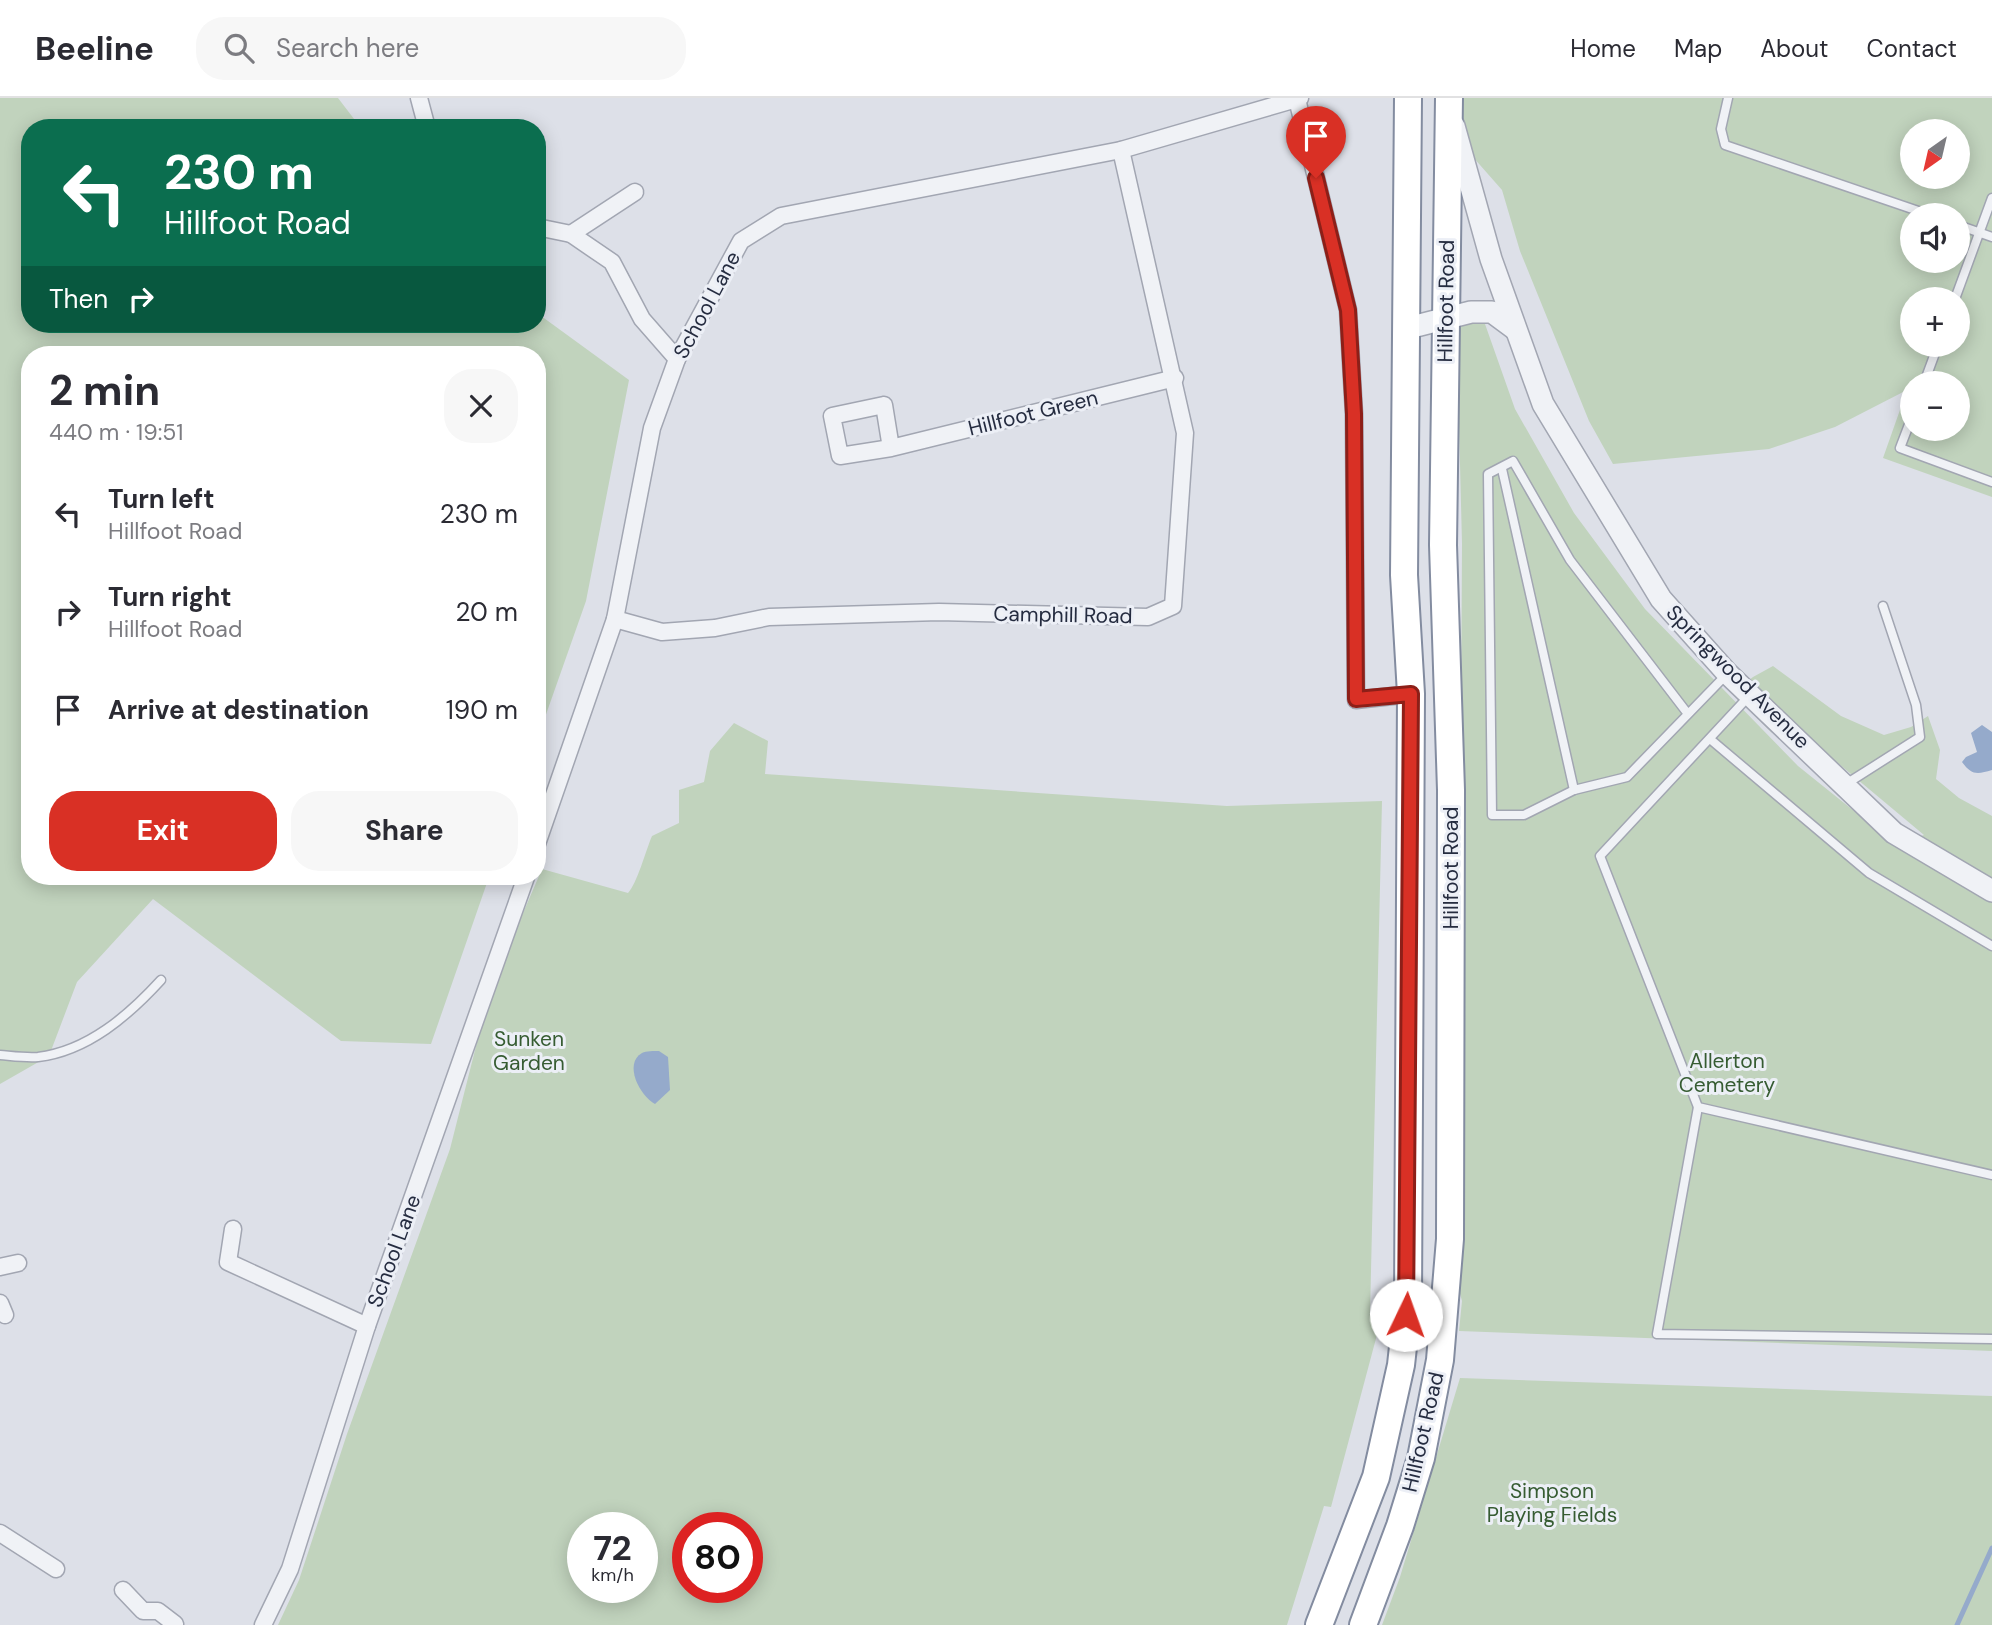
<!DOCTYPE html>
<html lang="en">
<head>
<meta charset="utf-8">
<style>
  :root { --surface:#fff; --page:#f7f7f7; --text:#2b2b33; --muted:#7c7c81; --line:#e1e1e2; --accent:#d93025 }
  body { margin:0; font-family:"DM Sans",sans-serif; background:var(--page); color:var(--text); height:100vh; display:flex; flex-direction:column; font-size:26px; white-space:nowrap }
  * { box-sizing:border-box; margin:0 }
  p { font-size:23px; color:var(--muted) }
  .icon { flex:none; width:38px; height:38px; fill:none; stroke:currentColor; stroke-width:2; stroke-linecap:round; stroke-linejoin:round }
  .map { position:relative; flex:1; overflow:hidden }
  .drawer { position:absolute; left:21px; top:248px; width:525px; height:539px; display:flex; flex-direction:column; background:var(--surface); border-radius:28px; box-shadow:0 4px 18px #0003 }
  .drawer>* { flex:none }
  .banner { position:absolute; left:21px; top:21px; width:525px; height:214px; border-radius:28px; box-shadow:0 4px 18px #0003; background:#0b6e4f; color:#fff; overflow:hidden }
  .needle { width:46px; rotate:214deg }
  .buttons { position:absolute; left:1900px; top:21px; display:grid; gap:14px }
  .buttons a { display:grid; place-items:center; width:70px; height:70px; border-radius:50%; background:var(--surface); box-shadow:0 4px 18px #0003; font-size:35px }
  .speed { position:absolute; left:567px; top:1414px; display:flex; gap:14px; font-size:35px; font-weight:700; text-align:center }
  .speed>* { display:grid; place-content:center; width:91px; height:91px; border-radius:50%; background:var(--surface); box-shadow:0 4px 18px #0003; line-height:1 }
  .speed small { font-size:18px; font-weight:400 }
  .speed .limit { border:10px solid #d22; background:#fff; color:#111 }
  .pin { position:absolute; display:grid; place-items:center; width:60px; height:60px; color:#fff; margin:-72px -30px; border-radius:50% 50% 50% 0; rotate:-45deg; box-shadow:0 0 7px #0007 }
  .pin .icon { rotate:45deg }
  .me { position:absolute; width:77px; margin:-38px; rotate:3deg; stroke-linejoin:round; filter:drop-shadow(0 0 5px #0008) }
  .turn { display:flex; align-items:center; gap:24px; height:147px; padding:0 28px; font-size:32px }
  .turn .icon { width:91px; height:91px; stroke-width:2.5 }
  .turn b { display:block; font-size:49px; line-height:60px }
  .then { display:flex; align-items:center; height:66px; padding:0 28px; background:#0003; gap:14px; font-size:26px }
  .round { display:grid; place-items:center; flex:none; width:74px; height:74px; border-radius:28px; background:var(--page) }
  .head { display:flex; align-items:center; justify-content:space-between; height:119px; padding:0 28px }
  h1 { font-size:42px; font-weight:700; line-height:52px }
  .action { display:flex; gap:14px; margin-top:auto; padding:14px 28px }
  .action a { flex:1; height:80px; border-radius:28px; background:var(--accent); color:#fff; font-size:28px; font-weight:700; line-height:80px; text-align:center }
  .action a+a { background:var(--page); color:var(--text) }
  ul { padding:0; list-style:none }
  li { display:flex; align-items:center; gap:21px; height:98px; padding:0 28px }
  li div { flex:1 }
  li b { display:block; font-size:26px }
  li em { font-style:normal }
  header { display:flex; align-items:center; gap:42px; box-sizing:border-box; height:98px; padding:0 35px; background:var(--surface); border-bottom:2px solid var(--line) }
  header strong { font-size:33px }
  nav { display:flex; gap:38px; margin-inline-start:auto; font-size:24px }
  .search { width:490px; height:63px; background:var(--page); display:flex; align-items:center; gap:18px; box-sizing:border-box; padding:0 24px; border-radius:28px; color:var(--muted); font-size:26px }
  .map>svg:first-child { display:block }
  .green { fill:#c1d3bd; fill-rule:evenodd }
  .water { fill:#95aacb }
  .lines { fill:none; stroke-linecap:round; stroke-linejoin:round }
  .stream { stroke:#95aacb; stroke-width:5 }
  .service-casing { stroke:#a2a6b2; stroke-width:11 }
  .minor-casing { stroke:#a2a6b2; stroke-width:19 }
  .tertiary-casing { stroke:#a2a6b2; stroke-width:24 }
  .trunk-casing { stroke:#838ca0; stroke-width:30 }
  .service { stroke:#f0f2f6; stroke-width:8 }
  .minor { stroke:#f0f2f6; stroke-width:16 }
  .tertiary { stroke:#f0f2f6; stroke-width:21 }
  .trunk { stroke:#fff; stroke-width:26 }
  .route-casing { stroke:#8d1f18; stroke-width:18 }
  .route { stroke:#d93025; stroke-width:12 }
  .labels { text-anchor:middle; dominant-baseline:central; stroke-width:6; stroke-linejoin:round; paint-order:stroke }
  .street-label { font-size:21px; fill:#252c40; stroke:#eceff6 }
  .park-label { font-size:21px; fill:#365c32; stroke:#eceff6 }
</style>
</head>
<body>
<header>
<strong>Beeline</strong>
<div class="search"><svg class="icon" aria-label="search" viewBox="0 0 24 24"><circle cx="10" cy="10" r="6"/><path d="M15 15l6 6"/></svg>Search here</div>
<nav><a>Home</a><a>Map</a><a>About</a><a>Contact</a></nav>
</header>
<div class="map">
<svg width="1992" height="1527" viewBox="0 0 1992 1527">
  <rect width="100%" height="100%" fill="#dde0e8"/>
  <g class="green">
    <polygon points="0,0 338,0 361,30 30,30 30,226 537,226 537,215 629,282 586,503 537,642 537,257 30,257 30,779 489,779 431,946 341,943 153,801 77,884 49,958 0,986"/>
    <path d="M1461,0H1992V399L1883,360L1907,292L1835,329L1769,351L1613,366L1589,323L1520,153L1502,92L1458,42ZM1913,33H1958V79H1913ZM1913,117H1958V163H1913ZM1913,201H1958V247H1913ZM1913,285H1958V331H1913Z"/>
    <polygon points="1456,208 1479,209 1515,311 1574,415 1645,511 1798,668 1869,725 1902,745 1924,737 1839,666 1771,634 1733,595 1753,579 1773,568 1841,618 1884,637 1911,629 1928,618 1940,652 1936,681 1959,700 1992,718 1992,1253 1459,1233 1462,1203 1458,1188 1462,445"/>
    <path d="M734,625L768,643L765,676L1227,708L1382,703L1370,1216L1382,1218L1331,1409L1324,1408L1287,1527H278L299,1482L347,1336L450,1051L491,889L542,771L628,795C637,786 646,752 652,738L679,725V692L704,684L710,653ZM583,1430H642V1489H583ZM688,1430H747V1489H688Z"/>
    <polygon points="1460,1280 1992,1298 1992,1527 1382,1527 1400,1479"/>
  </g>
  <g class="water">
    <path d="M1982,627L1992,634V672C1978,676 1972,678 1962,664L1966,659L1977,654L1971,635Z"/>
    <path d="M659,953L668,959L670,992L655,1006C640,998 623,966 642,955C646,953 654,953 659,953Z"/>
  </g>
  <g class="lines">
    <polyline class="stream" points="1957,1527 1992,1450"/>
    <defs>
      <g id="service">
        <polyline points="1728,0 1721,31 1725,47 1930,117"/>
        <polyline points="1958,127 1992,139"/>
        <polyline points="1955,201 1992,100"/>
        <polyline points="1924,285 1938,247"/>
        <polyline points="1913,316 1900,350 1992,384"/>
        <polyline points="1502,371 1574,692"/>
        <polyline points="1750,597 1600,758 1698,1009 1992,1077"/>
        <polyline points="1688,616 1570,462 1513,363 1488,376 1492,717 1524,717 1574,692 1627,679 1726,577"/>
        <polyline points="1710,641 1869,775 1992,848"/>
        <polyline points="1846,686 1920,639 1916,607 1883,508"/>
        <path d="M0,957C12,958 26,960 38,959C88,953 129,917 161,882"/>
        <polyline points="1698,1009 1657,1236 1992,1241"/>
      </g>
      <g id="minor">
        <polyline points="419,0 427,30"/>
        <polyline points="1297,1 1348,212 1354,316 1356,602 1411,596"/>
        <polyline points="537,129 571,136 612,164 642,221 677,261"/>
        <polyline points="571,136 635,94"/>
        <polyline points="891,350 884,307 832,318 840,358 891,350 1175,280"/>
        <polyline points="615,521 662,534 715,530 769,519 939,514 1148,519 1173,508 1185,335 1121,52"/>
        <polyline points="537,746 615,521 652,330 677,261 741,143 781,118 1121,52 1300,0"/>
        <polyline points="233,1131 228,1164 367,1228"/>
        <polyline points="0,1169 18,1165"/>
        <polyline points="0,1205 5,1217"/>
        <polyline points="1405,1231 1443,1233"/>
        <polyline points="0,1435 56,1471"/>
        <polyline points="123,1492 143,1513 158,1513 175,1526"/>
        <polyline points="263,1527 290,1471 367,1228 526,779"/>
      </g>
      <g id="tertiary">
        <polyline points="1454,28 1491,161 1543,306 1661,501 1727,575 1894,735 1992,793"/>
        <polyline points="1408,230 1471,214 1492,214 1515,231"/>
      </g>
      <g id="trunk">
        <polyline points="1319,1527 1376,1379 1401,1267 1408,1203 1411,596 1404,477 1408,0"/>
        <polyline points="1363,1527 1400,1428 1421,1360 1440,1262 1450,1141 1451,692 1443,447 1449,0"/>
      </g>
    </defs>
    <use href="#service" class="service-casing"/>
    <use href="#minor" class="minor-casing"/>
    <use href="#tertiary" class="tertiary-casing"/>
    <use href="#trunk" class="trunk-casing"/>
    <use href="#service" class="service"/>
    <use href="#minor" class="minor"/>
    <use href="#tertiary" class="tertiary"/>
    <use href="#trunk" class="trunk"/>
  </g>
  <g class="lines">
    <defs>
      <polyline id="route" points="1316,80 1348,212 1354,316 1356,601 1411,596 1406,1217"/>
    </defs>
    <use href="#route" class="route-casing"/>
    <use href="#route" class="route"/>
  </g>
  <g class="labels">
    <g class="street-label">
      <text transform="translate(1446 203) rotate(-89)">Hillfoot Road</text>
      <text transform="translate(707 207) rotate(-62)">School Lane</text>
      <text transform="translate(1033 315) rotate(-14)">Hillfoot Green</text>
      <text transform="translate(1063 517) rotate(1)">Camphill Road</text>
      <text transform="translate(1738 579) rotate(45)">Springwood Avenue</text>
      <text transform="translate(1451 770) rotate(-90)">Hillfoot Road</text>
      <text transform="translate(394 1153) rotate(-70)">School Lane</text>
      <text transform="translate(1423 1334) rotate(-77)">Hillfoot Road</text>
    </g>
    <g class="park-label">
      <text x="529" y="941">Sunken<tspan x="529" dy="24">Garden</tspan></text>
      <text x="1727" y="963">Allerton<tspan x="1727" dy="24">Cemetery</tspan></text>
      <text x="1552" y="1393">Simpson<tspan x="1552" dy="24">Playing Fields</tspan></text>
    </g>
  </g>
</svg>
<div class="buttons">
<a><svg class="needle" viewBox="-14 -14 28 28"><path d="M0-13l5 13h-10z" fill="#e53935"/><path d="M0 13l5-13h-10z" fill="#7c7c81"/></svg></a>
<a><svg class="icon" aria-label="sound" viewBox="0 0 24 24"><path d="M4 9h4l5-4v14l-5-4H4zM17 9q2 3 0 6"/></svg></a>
<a>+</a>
<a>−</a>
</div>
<div class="speed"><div>72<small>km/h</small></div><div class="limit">80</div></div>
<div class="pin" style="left:1316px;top:80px;background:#d93025"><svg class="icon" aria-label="arrive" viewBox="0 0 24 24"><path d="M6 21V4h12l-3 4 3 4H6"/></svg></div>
<svg class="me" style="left:1406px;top:1217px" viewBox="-20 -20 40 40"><circle r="19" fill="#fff"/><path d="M0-13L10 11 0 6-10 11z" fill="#d93025"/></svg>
<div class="banner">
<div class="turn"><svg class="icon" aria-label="left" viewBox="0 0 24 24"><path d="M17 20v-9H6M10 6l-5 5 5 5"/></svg><div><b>230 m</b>Hillfoot Road</div></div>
<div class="then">Then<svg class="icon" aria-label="right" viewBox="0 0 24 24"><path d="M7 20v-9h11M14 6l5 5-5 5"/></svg></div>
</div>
<section class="drawer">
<div class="head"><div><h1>2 min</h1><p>440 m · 19:51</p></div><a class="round"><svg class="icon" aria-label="close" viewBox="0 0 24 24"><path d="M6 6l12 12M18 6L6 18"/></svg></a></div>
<ul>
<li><svg class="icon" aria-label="left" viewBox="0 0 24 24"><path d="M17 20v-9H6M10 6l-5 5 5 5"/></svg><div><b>Turn left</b><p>Hillfoot Road</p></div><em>230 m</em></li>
<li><svg class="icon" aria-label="right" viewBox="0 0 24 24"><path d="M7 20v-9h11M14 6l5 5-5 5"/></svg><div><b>Turn right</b><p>Hillfoot Road</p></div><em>20 m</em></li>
<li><svg class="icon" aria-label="arrive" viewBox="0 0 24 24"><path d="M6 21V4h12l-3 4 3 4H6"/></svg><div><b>Arrive at destination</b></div><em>190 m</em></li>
</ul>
<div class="action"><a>Exit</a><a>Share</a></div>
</section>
</div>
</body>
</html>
